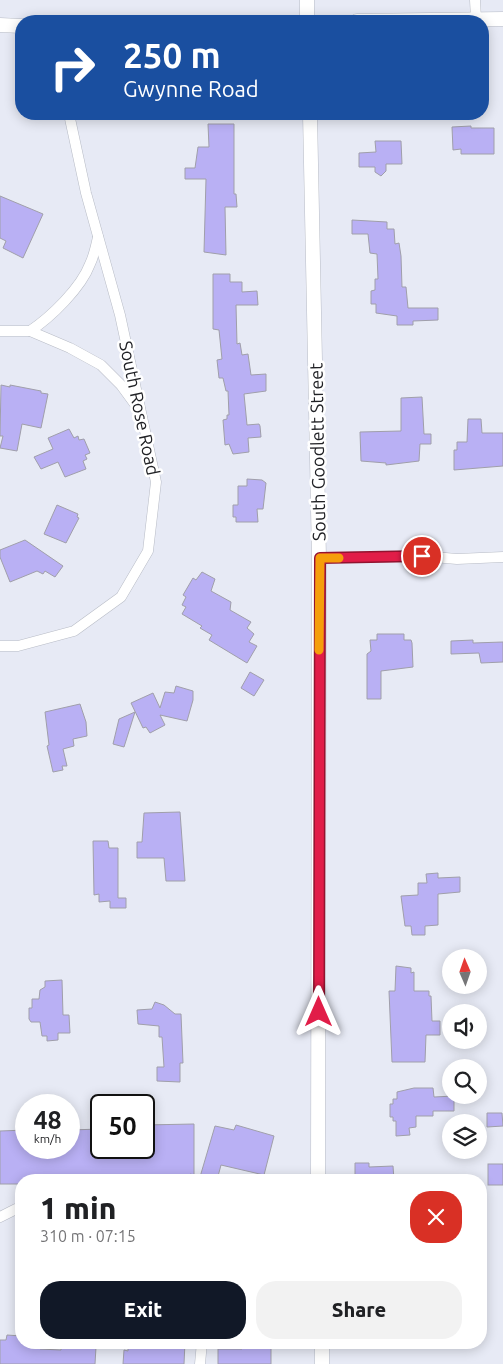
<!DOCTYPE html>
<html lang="en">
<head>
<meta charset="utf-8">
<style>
  :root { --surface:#fff; --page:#f2f2f2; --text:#202124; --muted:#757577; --accent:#111827 }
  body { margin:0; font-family:Ubuntu,sans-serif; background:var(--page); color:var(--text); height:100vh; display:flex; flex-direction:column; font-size:19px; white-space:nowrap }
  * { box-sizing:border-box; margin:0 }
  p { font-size:16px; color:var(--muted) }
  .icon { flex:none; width:28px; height:28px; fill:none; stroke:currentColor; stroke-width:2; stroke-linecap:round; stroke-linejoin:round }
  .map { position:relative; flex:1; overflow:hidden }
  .side { position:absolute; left:15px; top:1174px; width:472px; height:175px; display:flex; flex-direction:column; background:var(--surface); border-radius:20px; box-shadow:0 2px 12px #0003 }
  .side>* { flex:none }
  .banner { position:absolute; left:15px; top:15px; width:474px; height:105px; border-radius:20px; box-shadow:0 2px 12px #0003; background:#1a4fa0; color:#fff; overflow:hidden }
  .needle { width:32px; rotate:358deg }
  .tools { position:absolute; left:442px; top:949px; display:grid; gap:10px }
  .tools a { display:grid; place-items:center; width:45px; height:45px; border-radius:50%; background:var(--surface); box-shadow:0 2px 12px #0003; font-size:25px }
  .speed { position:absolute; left:15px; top:1094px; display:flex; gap:10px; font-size:25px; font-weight:700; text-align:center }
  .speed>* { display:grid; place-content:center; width:65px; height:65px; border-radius:50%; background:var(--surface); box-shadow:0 2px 12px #0003; line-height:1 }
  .speed small { font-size:12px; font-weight:400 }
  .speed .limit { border:2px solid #111; border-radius:8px; background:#fff; color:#111 }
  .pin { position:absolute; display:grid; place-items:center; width:42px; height:42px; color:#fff; margin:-21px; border:2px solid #fff; border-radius:50%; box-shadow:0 1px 5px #0007 }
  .me { position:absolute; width:55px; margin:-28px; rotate:0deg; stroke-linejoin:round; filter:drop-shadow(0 0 4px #0008) }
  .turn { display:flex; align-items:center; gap:18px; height:105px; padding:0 25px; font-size:22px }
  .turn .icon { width:65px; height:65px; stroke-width:2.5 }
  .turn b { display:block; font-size:35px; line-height:42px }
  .round { display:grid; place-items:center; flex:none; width:52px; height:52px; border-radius:20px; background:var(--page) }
  .overview { display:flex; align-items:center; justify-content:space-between; height:85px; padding:0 25px }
  h1 { font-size:30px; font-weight:800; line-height:38px }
  .button { display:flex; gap:10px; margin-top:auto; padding:10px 25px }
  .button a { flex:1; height:58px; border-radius:20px; background:var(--accent); color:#fff; font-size:20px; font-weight:800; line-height:58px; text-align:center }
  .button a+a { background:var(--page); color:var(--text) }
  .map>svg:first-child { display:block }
  .building { fill:#b9b0f4; stroke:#a09faa }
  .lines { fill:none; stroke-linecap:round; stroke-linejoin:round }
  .minor-casing { stroke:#b8bcc6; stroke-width:11 }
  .secondary-casing { stroke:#b8bcc6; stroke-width:15 }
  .minor { stroke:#fff; stroke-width:10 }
  .secondary { stroke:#fff; stroke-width:14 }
  .route-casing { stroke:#92132f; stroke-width:12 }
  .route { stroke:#e11d48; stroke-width:9 }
  .slow { stroke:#f59e0b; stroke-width:9 }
  .labels { text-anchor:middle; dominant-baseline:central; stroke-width:5; stroke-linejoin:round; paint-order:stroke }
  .street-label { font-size:18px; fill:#202125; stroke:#fff }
</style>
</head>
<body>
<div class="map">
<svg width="503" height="1364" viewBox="0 0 503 1364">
  <rect width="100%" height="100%" fill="#e7eaf5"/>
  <g class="building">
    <polygon points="208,124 234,124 234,194 236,194 237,207 225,207 226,255 204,252 206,179 185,179 185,168 195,168 198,147 209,147"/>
    <polygon points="471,126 471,128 494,128 494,154 461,154 461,149 453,150 452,127"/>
    <polygon points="375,141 401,141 402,164 386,164 386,171 381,176 375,172 375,167 359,167 359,153 376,152"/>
    <polygon points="0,196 43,214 23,258 3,248 6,241 0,238"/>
    <polygon points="352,220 387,222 387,229 394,229 395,244 399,243 401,256 402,287 406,287 408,308 438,308 438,320 413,321 413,325 397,325 397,316 376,313 376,304 371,304 371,291 375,290 375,279 378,279 377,254 370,253 368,234 352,234"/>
    <polygon points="213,274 230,274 230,282 242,282 242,292 257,291 258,305 236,305 237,344 240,343 242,355 248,354 251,375 266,374 266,391 244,394 247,425 259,424 260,426 261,437 248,438 249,452 233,454 229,444 225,445 223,420 227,419 227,415 229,415 228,391 226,391 223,378 219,378 217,360 222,359 219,330 213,329"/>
    <polygon points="1,385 10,387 10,385 41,391 41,393 48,394 41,428 22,424 17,451 0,448 3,436 0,436"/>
    <polygon points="422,397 424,434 431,434 431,444 420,444 419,461 386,465 386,463 361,461 360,432 401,431 401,398"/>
    <polygon points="468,419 481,419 482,433 503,433 503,466 454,470 454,450 457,450 457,442 467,442"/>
    <polygon points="69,429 74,438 78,436 79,440 84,439 90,453 85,455 87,459 83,461 86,469 65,477 58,462 41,469 34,457 53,449 48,438"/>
    <polygon points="247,479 262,480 266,483 263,509 257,509 258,522 236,522 236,517 233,517 233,505 238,505 238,486 247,486"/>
    <polygon points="57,505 78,514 77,517 79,518 66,543 44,534"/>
    <polygon points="25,540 63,566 55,577 45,571 43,574 37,571 10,582 0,557 0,550"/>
    <polygon points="202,572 215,579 211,591 231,602 230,610 251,622 247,628 254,634 249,642 257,646 247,663 209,640 212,635 200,628 202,626 182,614 186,607 182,605 186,597 183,595 193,578 196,580"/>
    <polygon points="377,634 404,634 404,640 411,640 412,643 413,667 381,671 381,699 367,699 367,654 371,651 370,640 377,640"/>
    <polygon points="473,640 473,643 503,642 503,662 481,663 479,653 451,654 451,641"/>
    <polygon points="250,672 264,680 254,696 241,688"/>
    <polygon points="176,686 193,691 193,700 187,721 160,715 165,725 150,733 146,727 143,728 131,703 153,693 160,708 165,692 174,693"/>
    <polygon points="80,704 86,722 87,736 73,739 74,746 63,749 67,766 62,766 63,770 53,772 47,746 49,745 45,712"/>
    <polygon points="135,712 124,747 113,744 119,719"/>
    <polygon points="180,812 185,881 166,881 164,858 137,858 137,842 142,842 144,813"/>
    <polygon points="93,841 108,841 109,848 118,848 118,898 126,898 126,908 110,908 110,901 99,902 99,894 94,895"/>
    <polygon points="438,873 438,878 460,877 460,892 438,894 438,925 425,926 425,935 412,935 411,926 405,926 401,896 418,895 418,883 427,883 426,874"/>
    <polygon points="396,966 411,968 411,973 414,972 414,991 429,991 429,996 431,996 432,1021 440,1021 440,1035 426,1035 425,1062 392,1062 389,991 395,991"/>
    <polygon points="62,980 63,1015 69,1015 70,1033 58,1033 58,1040 47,1041 47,1036 42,1036 40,1022 31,1022 29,1019 29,1008 32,1008 32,999 39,999 40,990 45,987 45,981"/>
    <polygon points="155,1002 164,1005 175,1014 181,1014 183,1063 180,1063 180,1082 157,1081 157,1067 164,1067 162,1037 159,1037 159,1026 138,1024 137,1010 152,1009"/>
    <polygon points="414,1088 433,1088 434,1097 454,1096 454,1111 433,1111 433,1116 416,1116 416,1127 409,1128 410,1135 396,1136 396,1121 393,1121 393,1117 390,1117 390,1104 393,1104 393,1099 397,1099 397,1092"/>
    <polygon points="487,1113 502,1113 503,1126 487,1127"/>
    <polygon points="194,1124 194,1175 190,1174 191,1178 21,1180 21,1184 0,1184 0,1131 26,1130 26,1148 69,1148 69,1130 101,1129 101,1148 144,1148 144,1125"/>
    <polygon points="236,1125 274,1136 264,1175 221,1165 217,1180 200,1177 215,1126 234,1130"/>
    <polygon points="355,1163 369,1163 369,1167 393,1166 394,1180 355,1178"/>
    <rect x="488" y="1164" width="15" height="21"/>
    <polygon points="7,1335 21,1336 21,1342 41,1342 40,1349 61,1350 61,1345 65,1345 96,1347 95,1364 0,1364 0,1340 6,1340"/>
    <polygon points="128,1342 185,1342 184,1364 123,1364 124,1350 128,1351"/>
    <polygon points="242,1345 271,1345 271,1364 218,1364 218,1349 242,1349"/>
  </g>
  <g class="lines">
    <defs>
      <g id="minor">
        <polyline points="475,0 476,19"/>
        <polyline points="0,331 30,331 70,348 101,365 121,385 140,411"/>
        <path d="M30,331C51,317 81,288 90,264C94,256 96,246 98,237"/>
        <polyline points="319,558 422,556 457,559 503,557"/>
        <polyline points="0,646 18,646 74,631 121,597 148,551 156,482 120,315 86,193 69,114"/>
        <polyline points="0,1217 16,1209 21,1208"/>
        <polyline points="200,1364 202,1342"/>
      </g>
      <g id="secondary">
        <polyline points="307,0 307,21"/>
        <polyline points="357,21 503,19"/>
        <polyline points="0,25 21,26"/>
        <polyline points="310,114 319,558 318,1180"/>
        <polyline points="322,1342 322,1364"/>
      </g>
    </defs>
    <use href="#minor" class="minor-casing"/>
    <use href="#secondary" class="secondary-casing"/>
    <use href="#minor" class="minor"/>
    <use href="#secondary" class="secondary"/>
  </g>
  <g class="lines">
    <defs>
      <polyline id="route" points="319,1012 320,558 422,556"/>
    </defs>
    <use href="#route" class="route-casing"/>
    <use href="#route" class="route"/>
    <polyline class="slow" points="319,650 320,558 339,558"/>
  </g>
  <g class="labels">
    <g class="street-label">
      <text transform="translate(140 408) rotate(78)">South Rose Road</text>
      <text transform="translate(317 452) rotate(-91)">South Goodlett Street</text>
    </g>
  </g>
</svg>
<div class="tools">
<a><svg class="needle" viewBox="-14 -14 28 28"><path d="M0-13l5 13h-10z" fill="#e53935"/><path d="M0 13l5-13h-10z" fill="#757577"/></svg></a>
<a><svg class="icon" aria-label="sound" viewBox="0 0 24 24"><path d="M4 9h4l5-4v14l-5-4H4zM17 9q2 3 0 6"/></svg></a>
<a><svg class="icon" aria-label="search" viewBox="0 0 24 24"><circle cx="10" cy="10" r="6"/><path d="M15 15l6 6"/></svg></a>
<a><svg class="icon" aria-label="layers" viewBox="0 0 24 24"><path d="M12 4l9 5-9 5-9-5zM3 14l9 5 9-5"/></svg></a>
</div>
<div class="speed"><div>48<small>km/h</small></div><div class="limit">50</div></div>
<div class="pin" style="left:422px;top:556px;background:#d93025"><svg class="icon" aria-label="arrive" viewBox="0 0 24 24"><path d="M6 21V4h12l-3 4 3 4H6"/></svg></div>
<svg class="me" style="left:319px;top:1012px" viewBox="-20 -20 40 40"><path d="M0-17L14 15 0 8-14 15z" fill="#e11d48" stroke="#fff" stroke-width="4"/></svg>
<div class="banner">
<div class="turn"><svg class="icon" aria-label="right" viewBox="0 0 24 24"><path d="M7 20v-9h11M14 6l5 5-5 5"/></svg><div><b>250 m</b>Gwynne Road</div></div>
</div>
<section class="side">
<div class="overview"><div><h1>1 min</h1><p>310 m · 07:15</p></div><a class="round" style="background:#d93025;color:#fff"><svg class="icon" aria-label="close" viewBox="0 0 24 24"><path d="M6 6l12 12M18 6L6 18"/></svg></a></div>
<div class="button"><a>Exit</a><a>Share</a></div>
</section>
</div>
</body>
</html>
